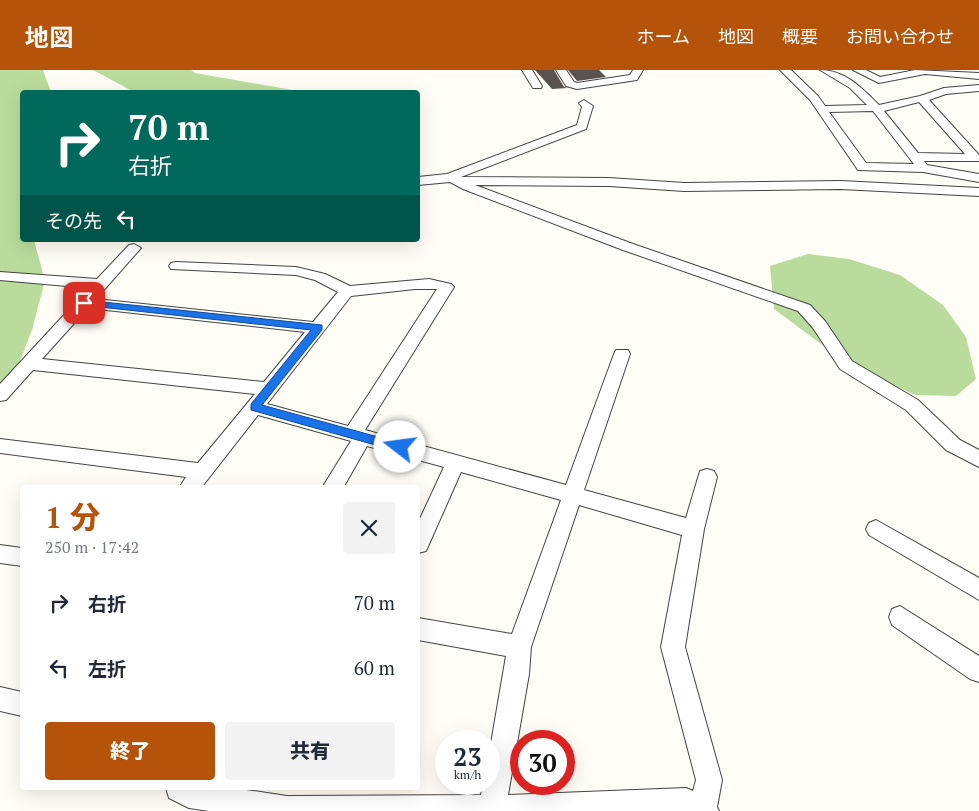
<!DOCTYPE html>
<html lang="ja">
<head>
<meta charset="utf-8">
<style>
  :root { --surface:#fff; --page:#f2f2f3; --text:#1f2937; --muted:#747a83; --accent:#b45309 }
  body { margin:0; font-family:"PT Serif","Noto Sans JP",serif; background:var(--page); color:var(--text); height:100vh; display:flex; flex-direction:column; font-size:19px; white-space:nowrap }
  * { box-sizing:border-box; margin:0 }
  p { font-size:16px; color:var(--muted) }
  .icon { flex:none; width:28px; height:28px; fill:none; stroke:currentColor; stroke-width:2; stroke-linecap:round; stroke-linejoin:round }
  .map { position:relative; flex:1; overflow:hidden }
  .side { position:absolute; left:20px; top:415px; width:400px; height:305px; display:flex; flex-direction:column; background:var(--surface); border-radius:5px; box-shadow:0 5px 20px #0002 }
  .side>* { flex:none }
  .top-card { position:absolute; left:20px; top:20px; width:400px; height:152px; border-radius:5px; box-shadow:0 5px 20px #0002; background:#00695c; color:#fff; overflow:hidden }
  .speed { position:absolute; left:435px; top:660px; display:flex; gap:10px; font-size:25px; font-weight:700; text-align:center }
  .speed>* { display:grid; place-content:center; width:65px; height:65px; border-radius:50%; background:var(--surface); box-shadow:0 5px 20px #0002; line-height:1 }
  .speed small { font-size:12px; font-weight:400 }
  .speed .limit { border:8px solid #d22; background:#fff; color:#111 }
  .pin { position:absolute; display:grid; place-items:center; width:42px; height:42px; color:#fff; margin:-21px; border-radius:10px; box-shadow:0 2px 8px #0006 }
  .me { position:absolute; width:55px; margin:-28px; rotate:285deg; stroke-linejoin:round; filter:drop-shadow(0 0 4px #0008) }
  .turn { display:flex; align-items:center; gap:18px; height:105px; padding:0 25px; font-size:22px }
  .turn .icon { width:65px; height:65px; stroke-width:2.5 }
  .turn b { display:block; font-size:35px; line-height:42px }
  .then { display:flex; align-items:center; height:48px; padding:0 25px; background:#0003; gap:10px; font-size:19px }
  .round { display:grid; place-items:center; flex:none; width:52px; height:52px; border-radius:5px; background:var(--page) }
  .head { display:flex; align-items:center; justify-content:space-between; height:85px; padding:0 25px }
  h1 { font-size:30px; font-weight:800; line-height:38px; color:var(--accent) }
  .cta { display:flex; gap:10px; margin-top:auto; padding:10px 25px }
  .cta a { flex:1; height:58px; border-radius:5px; background:var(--accent); color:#fff; font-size:20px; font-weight:800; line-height:58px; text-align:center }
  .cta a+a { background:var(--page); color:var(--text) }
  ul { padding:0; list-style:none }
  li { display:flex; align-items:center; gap:15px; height:65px; padding:0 25px }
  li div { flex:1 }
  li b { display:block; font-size:19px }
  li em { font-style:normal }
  header { display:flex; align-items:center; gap:30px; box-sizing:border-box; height:70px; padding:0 25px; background:var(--accent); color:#fff }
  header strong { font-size:24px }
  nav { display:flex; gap:28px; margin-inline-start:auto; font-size:18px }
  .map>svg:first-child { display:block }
  .forest { fill:#b9dc9c }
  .building { fill:#5a524d }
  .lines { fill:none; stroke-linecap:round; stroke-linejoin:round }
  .street-casing { stroke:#444; stroke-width:2 }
  .street { fill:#fff; fill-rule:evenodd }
  .route { fill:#1a73e8; stroke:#114b97 }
</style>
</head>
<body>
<header>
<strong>地図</strong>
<nav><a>ホーム</a><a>地図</a><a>概要</a><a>お問い合わせ</a></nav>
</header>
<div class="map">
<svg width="979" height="741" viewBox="0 0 979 741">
  <rect width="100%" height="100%" fill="#fffdf5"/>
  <g class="forest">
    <polygon points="0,0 43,0 51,22 22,22 22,170 34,170 45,211 32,260 9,319 0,325"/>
    <polygon points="93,0 191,0 195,3 304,22 134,22"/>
    <polygon points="808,184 849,189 900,205 943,235 966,267 976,309 956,326 915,325 848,294 774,239 770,196"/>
  </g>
  <g class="building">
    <polygon points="535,0 554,0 564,17 568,18 552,19"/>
    <polygon points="568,0 599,0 606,7 577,11"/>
  </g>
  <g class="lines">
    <defs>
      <g id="street">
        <polygon points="522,0 532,0 542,16 541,18 533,18"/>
        <polygon points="556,0 566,0 574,12 577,13 630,5 633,0 643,0 637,10 577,19 566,16"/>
        <path d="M780,0H791L818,26L825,36L867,35L850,18L820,0C845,0 862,18 879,35L920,26L944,18L979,15V21L946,24L929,30L979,85V91H924L927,95L979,104V112L923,102L858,100L810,30ZM919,32L965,84L918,83L884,41ZM873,41L914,94L866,93L829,42Z"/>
        <polygon points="853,0 866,0 880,7 915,0 979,3 979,9 925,4 879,13"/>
        <polygon points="584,30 593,36 586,59 461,107 609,108 684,113 841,111 979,118 979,126 841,119 684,121 609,116 475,115 633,174 810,235 825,251 852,291 918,330 960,370 979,380 979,397 946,380 906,340 840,299 813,258 798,241 623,180 463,119 450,112 418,115 418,107 447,104 577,55 582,37 579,33"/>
        <path d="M134,174L141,178L96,229L313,252L338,222L315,210L296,205L171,199L169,196L171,193L176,192L296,197L325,204L350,216L429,209L451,214L454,217L365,360L566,415L614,284L616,280H628L630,284L584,420L686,448L700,401L707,399L714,401L717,407L704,459L685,577L722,710L717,737L719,741H209L189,738L169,728L166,718H233L287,726L481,725L483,714H489V685L506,586L418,570V548L512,564L561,430L461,402L426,481L418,483V453L444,397L367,376L343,418H322L351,371L258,345L201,418H179L186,407L0,383V369L198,393L255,324L33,300L6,330L0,331V314L89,218L0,210V202L97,209L129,175ZM415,219H437L348,356L267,334L351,226ZM88,238L305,262L264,312L42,289ZM579,435L682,465L661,577L696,710L693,721L686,718L508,725L529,604L531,577Z"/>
        <polygon points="876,450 979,508 979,530 869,465 866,459 869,453"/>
        <polygon points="0,475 22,478 22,496 0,493"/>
        <polygon points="900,536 979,586 979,612 970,609 892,555 889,547 892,539"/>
        <polygon points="0,617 22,622 22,646 0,641"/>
      </g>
    </defs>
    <use href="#street" class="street-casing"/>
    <use href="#street" class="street"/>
  </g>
  <polygon class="route" points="84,230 322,255 322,260 262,335 400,373 406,377 400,382 251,340 251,334 311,260 81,235 81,231"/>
</svg>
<div class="speed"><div>23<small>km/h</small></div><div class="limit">30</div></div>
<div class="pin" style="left:84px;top:233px;background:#d93025"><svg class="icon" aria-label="arrive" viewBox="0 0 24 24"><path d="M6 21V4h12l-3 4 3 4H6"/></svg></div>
<svg class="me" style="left:400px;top:377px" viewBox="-20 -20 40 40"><circle r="19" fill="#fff"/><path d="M0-13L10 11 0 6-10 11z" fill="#1a73e8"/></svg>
<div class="top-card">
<div class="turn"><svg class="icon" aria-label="right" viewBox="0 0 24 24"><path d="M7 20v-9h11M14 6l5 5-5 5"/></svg><div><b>70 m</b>右折</div></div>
<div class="then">その先<svg class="icon" aria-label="left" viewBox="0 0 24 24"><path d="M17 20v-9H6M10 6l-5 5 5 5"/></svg></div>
</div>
<section class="side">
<div class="head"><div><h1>1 分</h1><p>250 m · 17:42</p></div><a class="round"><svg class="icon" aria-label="close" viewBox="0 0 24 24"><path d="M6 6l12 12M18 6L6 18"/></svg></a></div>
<ul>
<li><svg class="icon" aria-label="right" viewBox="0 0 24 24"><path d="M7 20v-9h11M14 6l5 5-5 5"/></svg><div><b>右折</b></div><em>70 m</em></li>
<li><svg class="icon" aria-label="left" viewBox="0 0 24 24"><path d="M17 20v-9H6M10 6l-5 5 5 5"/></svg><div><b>左折</b></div><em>60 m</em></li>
</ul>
<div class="cta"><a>終了</a><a>共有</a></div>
</section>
</div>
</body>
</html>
